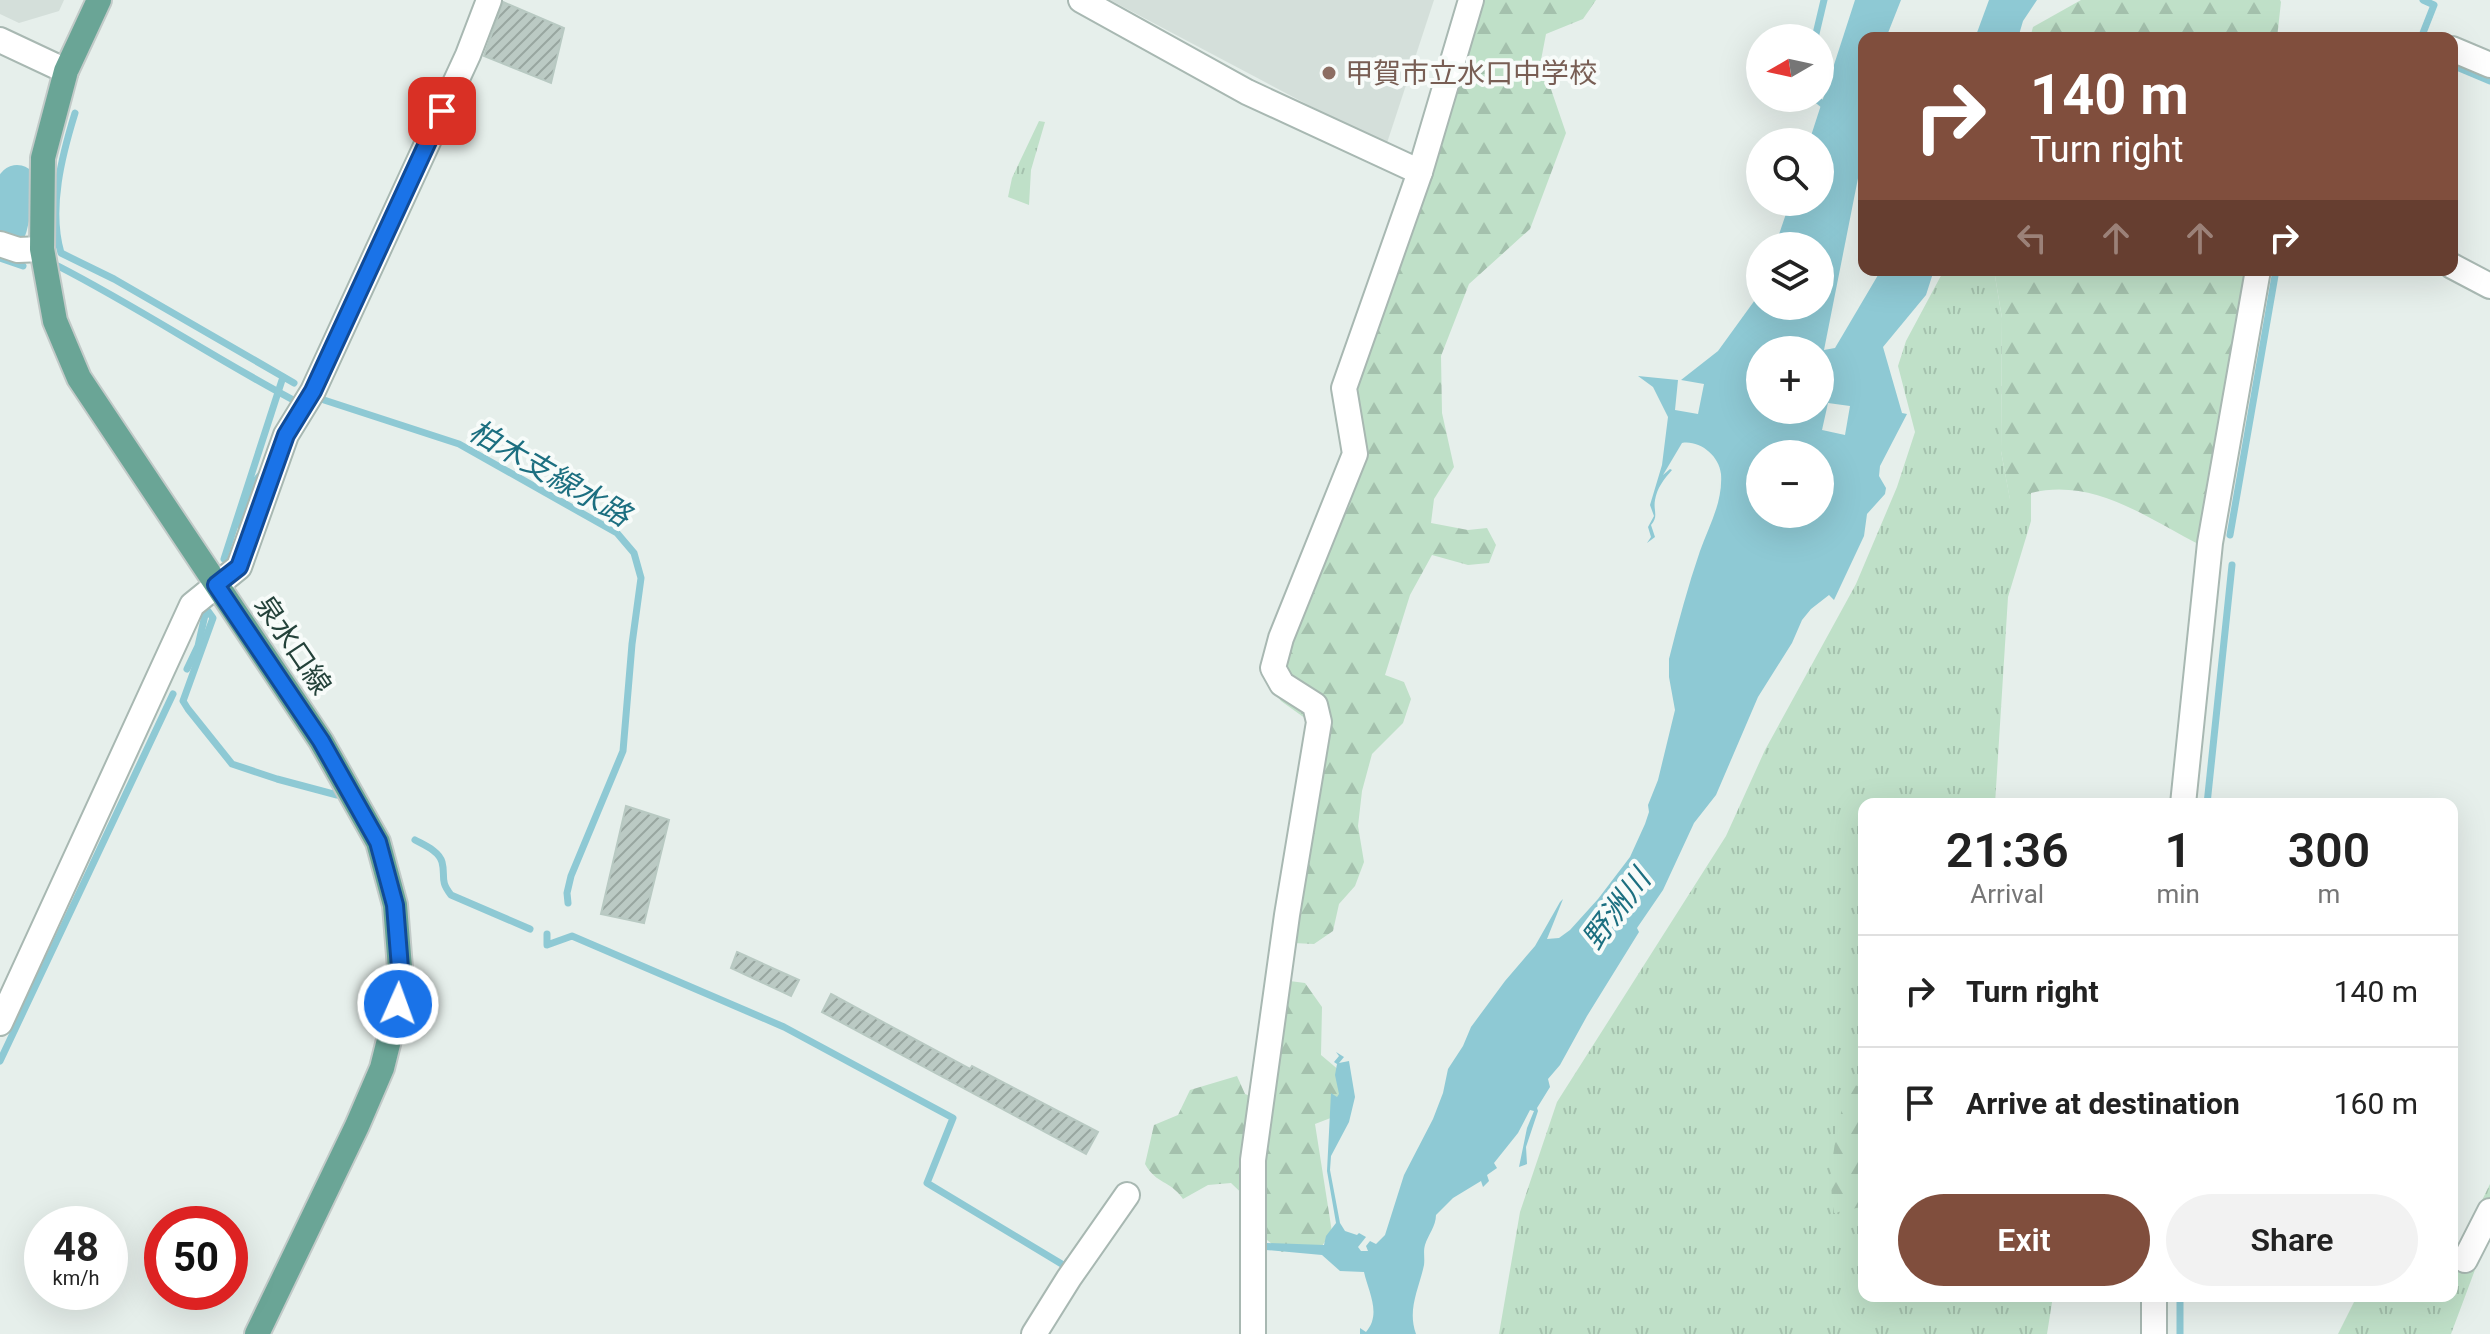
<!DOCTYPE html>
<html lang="en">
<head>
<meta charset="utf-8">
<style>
  :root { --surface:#fff; --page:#f2f2f2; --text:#222; --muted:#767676; --line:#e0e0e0; --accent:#804e3d }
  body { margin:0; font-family:Roboto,"Noto Sans JP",sans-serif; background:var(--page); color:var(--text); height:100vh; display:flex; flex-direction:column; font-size:30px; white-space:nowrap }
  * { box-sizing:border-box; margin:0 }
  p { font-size:26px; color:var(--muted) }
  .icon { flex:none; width:44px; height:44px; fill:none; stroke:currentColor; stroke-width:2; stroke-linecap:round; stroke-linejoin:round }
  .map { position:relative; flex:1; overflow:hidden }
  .drawer { position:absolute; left:1858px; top:798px; width:600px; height:504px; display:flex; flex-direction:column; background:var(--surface); border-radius:16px; box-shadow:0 8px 32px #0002 }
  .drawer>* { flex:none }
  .banner { position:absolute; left:1858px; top:32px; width:600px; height:244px; border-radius:16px; box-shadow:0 8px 32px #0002; background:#804e3d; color:#fff; overflow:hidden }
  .needle { width:52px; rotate:261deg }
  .tools { position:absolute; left:1746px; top:24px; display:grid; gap:16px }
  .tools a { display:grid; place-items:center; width:88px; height:88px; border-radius:50%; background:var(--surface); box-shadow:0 8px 32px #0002; font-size:40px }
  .speed { position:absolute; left:24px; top:1206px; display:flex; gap:16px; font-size:40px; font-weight:700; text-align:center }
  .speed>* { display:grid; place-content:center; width:104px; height:104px; border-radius:50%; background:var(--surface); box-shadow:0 8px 32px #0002; line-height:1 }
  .speed small { font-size:20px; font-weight:400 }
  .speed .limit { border:12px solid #d22; background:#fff; color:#111 }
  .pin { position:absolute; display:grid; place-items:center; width:68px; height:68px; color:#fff; margin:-34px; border-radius:16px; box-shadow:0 4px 12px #0006 }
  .me { position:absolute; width:88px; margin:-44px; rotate:2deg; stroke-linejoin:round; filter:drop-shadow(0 0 6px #0008) }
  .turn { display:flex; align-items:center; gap:28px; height:168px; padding:0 40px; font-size:36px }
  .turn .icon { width:104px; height:104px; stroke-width:2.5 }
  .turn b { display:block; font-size:56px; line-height:68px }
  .lanes { display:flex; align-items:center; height:76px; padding:0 40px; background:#0003; justify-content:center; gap:40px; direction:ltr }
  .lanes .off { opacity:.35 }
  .eta { display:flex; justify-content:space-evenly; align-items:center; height:136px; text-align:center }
  .eta b { font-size:48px; font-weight:600; line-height:56px }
  .action { display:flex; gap:16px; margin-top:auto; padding:16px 40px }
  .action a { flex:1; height:92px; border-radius:48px; background:var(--accent); color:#fff; font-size:32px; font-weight:600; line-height:92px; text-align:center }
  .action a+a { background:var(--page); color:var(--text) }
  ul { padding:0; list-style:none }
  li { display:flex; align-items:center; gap:24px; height:112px; padding:0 40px; border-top:2px solid var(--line) }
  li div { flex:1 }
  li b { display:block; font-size:30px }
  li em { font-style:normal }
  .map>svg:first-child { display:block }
  .built { fill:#d4dfda }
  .grass { fill:url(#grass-tufts) }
  .forest { fill:url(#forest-firs) }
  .water { fill:#8ec9d4; fill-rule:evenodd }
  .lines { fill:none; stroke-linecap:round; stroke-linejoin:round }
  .stream { stroke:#8ec9d4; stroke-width:7 }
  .river { stroke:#8ec9d4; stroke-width:40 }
  .building { fill:url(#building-hatch); stroke:#b8c9c2; stroke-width:2 }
  .minor-casing { stroke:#a8b8b2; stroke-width:28 }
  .major-casing { stroke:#c2cac8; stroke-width:28 }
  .minor { stroke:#fff; stroke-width:24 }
  .major { stroke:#6aa596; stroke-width:24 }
  .route-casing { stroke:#114b97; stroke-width:20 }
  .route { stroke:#1a73e8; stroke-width:14 }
  .education-dot { fill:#8d6e63; stroke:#f7fbf9; stroke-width:3 }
  .labels { text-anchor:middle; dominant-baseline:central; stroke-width:8; stroke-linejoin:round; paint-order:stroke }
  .education-label { font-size:28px; fill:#785e54; stroke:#f7fbf9; text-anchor:start }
  .street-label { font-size:28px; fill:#24423a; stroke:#f7fbf9 }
  .water-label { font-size:30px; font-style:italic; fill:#1c6f80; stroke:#f7fbf9 }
</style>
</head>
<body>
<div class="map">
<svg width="2490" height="1334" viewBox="0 0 2490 1334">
  <defs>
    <pattern id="grass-tufts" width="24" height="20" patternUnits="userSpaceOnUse" patternTransform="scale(2)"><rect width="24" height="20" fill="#bfe0c8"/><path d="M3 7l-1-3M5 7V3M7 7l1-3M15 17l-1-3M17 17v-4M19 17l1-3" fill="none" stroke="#a4c1ad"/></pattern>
    <pattern id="forest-firs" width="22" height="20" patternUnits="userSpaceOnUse" patternTransform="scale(2)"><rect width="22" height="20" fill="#bfe0c8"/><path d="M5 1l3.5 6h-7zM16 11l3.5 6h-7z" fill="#a4c1ad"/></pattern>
    <pattern id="building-hatch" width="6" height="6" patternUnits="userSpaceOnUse" patternTransform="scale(2)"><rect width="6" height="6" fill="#bbcac4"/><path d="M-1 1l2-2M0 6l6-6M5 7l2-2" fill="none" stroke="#98a6a0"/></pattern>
  </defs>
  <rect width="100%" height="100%" fill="#e6efeb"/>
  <g class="built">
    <polygon points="0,0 64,0 59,11 19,23 0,14"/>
    <polygon points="1110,0 1434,0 1386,146"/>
  </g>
  <g class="grass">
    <polygon points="1039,121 1045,122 1031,170 1029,205 1008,197 1012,178"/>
    <polygon points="1944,270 1994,270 2002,318 2001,451 2010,499 2031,491 2031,521 2008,597 1995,804 1864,804 1864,1296 2053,1296 2047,1334 1499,1334 1520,1212 1557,1102 1726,836 1765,750 1856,584 1897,487 1915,432 1898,366 1906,341"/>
    <polygon points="2490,1184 2490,1238 2479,1259 2451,1334 2338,1334 2357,1296 2452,1296 2452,1247 2458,1249"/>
  </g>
  <g class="forest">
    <polygon points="1466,0 1596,0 1583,19 1546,34 1541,60 1566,133 1530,229 1469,284 1441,356 1442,413 1454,467 1434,499 1431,523 1468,530 1487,528 1496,545 1489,563 1468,565 1432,555 1410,595 1385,675 1404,682 1411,699 1403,723 1372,754 1362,791 1358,826 1364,862 1355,886 1339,904 1333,931 1314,944 1293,943 1316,726 1281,701 1266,681 1337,501 1329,490 1343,445 1335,419 1366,338"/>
    <polygon points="2081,0 2280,0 2281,2 2277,38 2030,38 2033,27"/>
    <path d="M1994,270H2245L2202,546C2140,514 2082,469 2010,500L2001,451L2002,318Z"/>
    <path d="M1282,980L1305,983L1322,1007L1321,1055L1340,1071L1341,1114L1315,1124L1332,1232L1319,1250L1295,1246L1282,1252L1256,1231L1255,1206L1231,1183L1208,1185L1183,1199C1169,1179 1157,1185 1145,1164L1154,1125L1178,1115L1190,1090L1237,1076L1245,1094L1253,1097Z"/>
    <path d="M1848,1083L1864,1088V1199L1861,1207L1834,1213C1826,1168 1838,1127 1848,1083Z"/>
  </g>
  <g class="water">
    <path d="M1855,0H1901L1886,38H1864V148L1824,350L1835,348L1881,270H1934L1926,295L1883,347L1902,413L1907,414L1880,466L1879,476L1886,488L1885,494L1867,514L1864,536L1834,600L1829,595L1811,609L1802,620L1792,643L1758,697L1716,795L1694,823L1663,890L1637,928L1639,932L1587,1016L1560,1065L1548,1079L1550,1087L1537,1108L1538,1111L1526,1147L1527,1164L1519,1167L1527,1128L1534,1111L1530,1110L1518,1133L1494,1163L1497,1168L1487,1175L1489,1181L1483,1187L1481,1181L1453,1198L1436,1215C1436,1226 1428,1235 1425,1245C1423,1252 1425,1258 1424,1265C1419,1289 1407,1309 1416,1334H1360V1328L1366,1332C1382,1314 1368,1291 1364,1272L1340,1271L1322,1255L1266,1250L1267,1243L1324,1245L1326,1236L1336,1223L1327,1171L1331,1093L1337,1097L1339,1094L1335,1075L1337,1064L1334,1062L1339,1056L1336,1052L1344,1057L1339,1063L1349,1061L1355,1097L1349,1122L1331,1156L1330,1170L1340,1223L1345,1231L1357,1235L1359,1233L1366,1237L1358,1247L1361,1251H1368L1366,1246L1370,1241L1376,1244L1385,1235L1404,1175L1433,1119L1443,1093L1448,1069L1463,1046L1471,1027L1505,981L1535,946L1560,902L1563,899L1547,939L1559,938L1570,930L1598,899L1630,857L1645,824L1649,812L1648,805L1658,780L1675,710L1669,677V659C1678,623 1688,586 1700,551C1709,526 1723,502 1721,474C1719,455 1699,440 1682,443L1663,475L1670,469L1672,470C1664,479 1657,488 1655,500C1653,511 1659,516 1651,525L1655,537L1647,543L1651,537L1648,527L1654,516L1650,505L1662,465L1668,417L1653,387L1638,376L1678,380L1675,410L1698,414L1704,384L1681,380L1718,351L1760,293V306H1820V246H1775L1790,202H1820V142H1809ZM1760,350H1820V410H1760ZM1828,403L1850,406L1845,435L1822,430ZM1760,454H1820V514H1760Z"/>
    <polygon points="1989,0 2037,0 2023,21 2018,38 1975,38"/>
  </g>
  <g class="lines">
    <g class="stream">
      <polyline points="1815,38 1824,0"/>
      <polyline points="2421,38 2434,5 2423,0"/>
      <polyline points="2452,65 2490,81"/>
      <polyline points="1815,98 1829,109"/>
      <path d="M75,113C62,155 48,209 61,253L114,279L294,383"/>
      <polyline points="0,201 6,195 19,199"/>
      <polyline points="0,258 23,266"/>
      <path d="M58,266C140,308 217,360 299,403"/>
      <polyline points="324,400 459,444 617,533 634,553 641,578 632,644 623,751 571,876 567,893 568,903"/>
      <polyline points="241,527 256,480 263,472"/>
      <polyline points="2230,535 2276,270"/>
      <polyline points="224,559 283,377"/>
      <polyline points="208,611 213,618 183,701 188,709 232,764 277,779 337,795"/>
      <polyline points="187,669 198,646 205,615"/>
      <polyline points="2207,804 2232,565"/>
      <path d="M415,840C424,845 439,851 442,862C446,877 439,880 451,895L530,929"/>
      <polyline points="547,934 547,945 572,936 784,1027 953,1118 927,1183 1065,1266 1068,1261"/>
      <polyline points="0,1061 173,694"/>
      <polyline points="2180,1334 2180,1296"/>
    </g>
    <polyline class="river" points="7,227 17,185"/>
  </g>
  <g class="building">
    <polygon points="503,2 564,28 551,83 484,56"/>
    <polygon points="626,806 669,820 644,923 601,914"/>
    <polygon points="737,952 799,980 791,996 731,968"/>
    <polygon points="831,994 970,1069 972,1066 1098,1132 1086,1154 822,1012"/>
  </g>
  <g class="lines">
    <defs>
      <g id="minor">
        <polyline points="1081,0 1247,92 1420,172"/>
        <polyline points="0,40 66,71"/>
        <polyline points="2452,49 2490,65"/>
        <polyline points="0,244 18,250 42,249"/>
        <polyline points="2452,266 2490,286"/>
        <polyline points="2183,804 2210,543 2258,270"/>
        <polyline points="0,1023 192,605 239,567 286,435 313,391 468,55 489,0"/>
        <polyline points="2465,1260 2490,1211"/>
        <polyline points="1034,1334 1069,1278 1127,1195"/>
        <polyline points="1253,1334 1253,1160 1287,915 1319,722 1315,705 1282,684 1273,668 1281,638 1355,454 1344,388 1420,172 1471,0"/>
        <polyline points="2154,1334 2154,1296"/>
      </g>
      <polyline id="major" points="99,0 66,71 43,158 42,249 55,321 79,378 321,741 378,842 395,905 400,968 398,1004 382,1068 357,1126 257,1334"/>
    </defs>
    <use href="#minor" class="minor-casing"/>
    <use href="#major" class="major-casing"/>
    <use href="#minor" class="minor"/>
    <use href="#major" class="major"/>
  </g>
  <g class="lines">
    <defs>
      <polyline id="route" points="398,1004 400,968 395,905 378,842 321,741 216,585 239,567 286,435 313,391 442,111"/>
    </defs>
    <use href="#route" class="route-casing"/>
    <use href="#route" class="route"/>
  </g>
  <circle class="education-dot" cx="1329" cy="73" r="8"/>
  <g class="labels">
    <g class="education-label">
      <text x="1345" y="73">甲賀市立水口中学校</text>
    </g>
    <g class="street-label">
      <text transform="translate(293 645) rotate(56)">泉水口線</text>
    </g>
    <g class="water-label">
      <text transform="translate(550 473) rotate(30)">柏木支線水路</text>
      <text transform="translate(1616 909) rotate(-53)">野洲川</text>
    </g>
  </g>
</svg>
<div class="tools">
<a><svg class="needle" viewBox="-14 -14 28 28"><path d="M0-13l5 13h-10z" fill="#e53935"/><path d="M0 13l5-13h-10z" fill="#767676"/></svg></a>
<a><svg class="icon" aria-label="search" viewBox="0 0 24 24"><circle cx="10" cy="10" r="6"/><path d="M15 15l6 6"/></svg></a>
<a><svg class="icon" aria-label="layers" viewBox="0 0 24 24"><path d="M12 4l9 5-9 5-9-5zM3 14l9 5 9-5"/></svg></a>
<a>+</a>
<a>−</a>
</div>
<div class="speed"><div>48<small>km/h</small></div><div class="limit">50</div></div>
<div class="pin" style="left:442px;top:111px;background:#d93025"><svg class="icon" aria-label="arrive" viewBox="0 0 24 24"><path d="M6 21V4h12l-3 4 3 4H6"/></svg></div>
<svg class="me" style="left:398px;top:1004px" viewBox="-20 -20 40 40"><circle r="17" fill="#1a73e8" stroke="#fff" stroke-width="3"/><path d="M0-11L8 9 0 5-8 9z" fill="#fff"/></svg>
<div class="banner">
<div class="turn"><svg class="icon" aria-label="right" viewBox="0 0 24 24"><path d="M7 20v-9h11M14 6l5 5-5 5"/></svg><div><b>140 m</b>Turn right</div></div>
<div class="lanes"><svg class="icon off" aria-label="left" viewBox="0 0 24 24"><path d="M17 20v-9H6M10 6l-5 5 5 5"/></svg><svg class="icon off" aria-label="ahead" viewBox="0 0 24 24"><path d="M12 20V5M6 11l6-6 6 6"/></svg><svg class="icon off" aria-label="ahead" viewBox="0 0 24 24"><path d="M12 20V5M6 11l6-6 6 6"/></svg><svg class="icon" aria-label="right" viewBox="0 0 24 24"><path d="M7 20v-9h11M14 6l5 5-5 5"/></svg></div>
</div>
<section class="drawer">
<div class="eta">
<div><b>21:36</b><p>Arrival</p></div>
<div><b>1</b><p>min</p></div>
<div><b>300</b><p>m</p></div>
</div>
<ul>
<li><svg class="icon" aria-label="right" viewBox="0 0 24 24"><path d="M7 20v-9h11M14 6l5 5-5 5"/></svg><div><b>Turn right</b></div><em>140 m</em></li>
<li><svg class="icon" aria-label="arrive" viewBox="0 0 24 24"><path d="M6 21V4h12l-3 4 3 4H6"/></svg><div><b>Arrive at destination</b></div><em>160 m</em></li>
</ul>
<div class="action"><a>Exit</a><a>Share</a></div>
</section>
</div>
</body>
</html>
